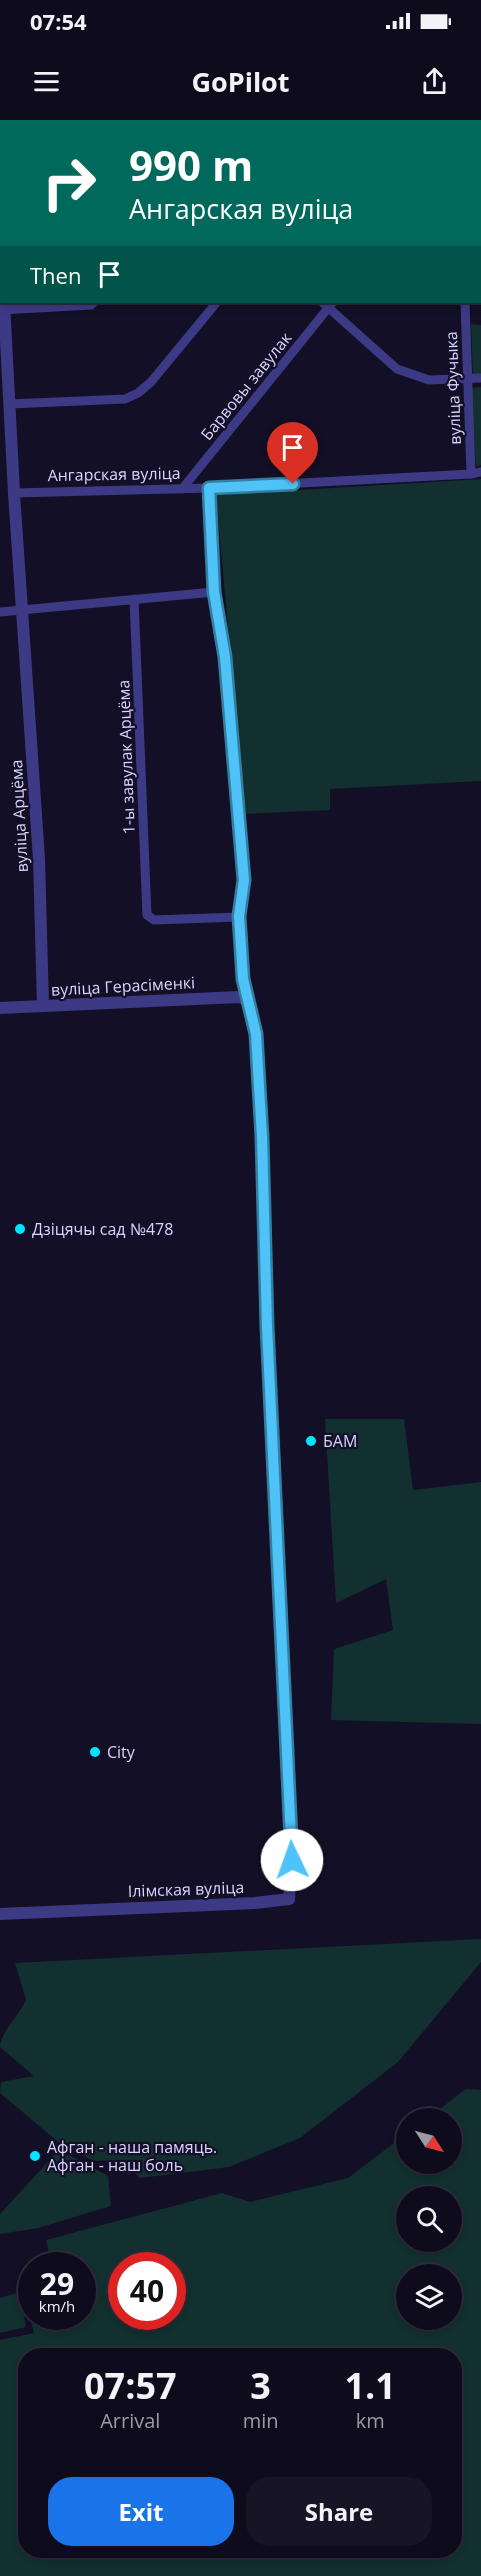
<!DOCTYPE html>
<html lang="en">
<head>
<meta charset="utf-8">
<style>
  :root { --surface:#0e0b1c; --page:#171425; --text:#f1f3f6; --muted:#9b9ba3; --line:#2e2b3b; --accent:#1a73e8 }
  body { margin:0; font-family:"Open Sans",sans-serif; background:var(--page); color:var(--text); height:100vh; display:flex; flex-direction:column; font-size:22px; white-space:nowrap }
  * { box-sizing:border-box; margin:0 }
  p { font-size:20px; color:var(--muted) }
  .icon { flex:none; width:33px; height:33px; fill:none; stroke:currentColor; stroke-width:2; stroke-linecap:round; stroke-linejoin:round }
  .map { position:relative; flex:1; overflow:hidden }
  .panel { position:absolute; left:18px; top:2228px; width:444px; height:210px; display:flex; flex-direction:column; background:var(--surface); border-radius:24px; box-shadow:0 3px 9px #0003,0 0 0 2px var(--line) }
  .panel>* { flex:none }
  .top-card { position:absolute; left:0px; top:0px; width:482px; height:183px; box-shadow:0 3px 9px #0003,0 0 0 2px var(--line); background:#00695c; color:#fff; overflow:hidden }
  .needle { width:39px; rotate:126deg }
  .fabs { position:absolute; left:396px; top:1988px; display:grid; gap:12px }
  .fabs a { display:grid; place-items:center; width:66px; height:66px; border-radius:50%; background:var(--surface); box-shadow:0 3px 9px #0003,0 0 0 2px var(--line); font-size:30px }
  .speed { position:absolute; left:18px; top:2132px; display:flex; gap:12px; font-size:30px; font-weight:700; text-align:center }
  .speed>* { display:grid; place-content:center; width:78px; height:78px; border-radius:50%; background:var(--surface); box-shadow:0 3px 9px #0003,0 0 0 2px var(--line); line-height:1 }
  .speed small { font-size:15px; font-weight:400 }
  .speed .limit { border:9px solid #d22; background:#fff; color:#111 }
  .pin { position:absolute; display:grid; place-items:center; width:51px; height:51px; color:#fff; margin:-62px -26px; border-radius:50% 50% 50% 0; rotate:-45deg; box-shadow:0 0 6px #0007 }
  .pin .icon { rotate:45deg }
  .me { position:absolute; width:66px; margin:-33px; rotate:357deg; stroke-linejoin:round; filter:drop-shadow(0 0 4px #0008) }
  .turn { display:flex; align-items:center; gap:21px; height:126px; padding:0 30px; font-size:27px }
  .turn .icon { width:78px; height:78px; stroke-width:2.5 }
  .turn b { display:block; font-size:42px; line-height:51px }
  .then { display:flex; align-items:center; height:57px; padding:0 30px; background:#0003; gap:12px; font-size:22px }
  .eta { display:flex; justify-content:space-evenly; align-items:center; height:102px; text-align:center }
  .eta b { font-size:36px; font-weight:700; line-height:42px }
  .cta { display:flex; gap:12px; margin-top:auto; padding:12px 30px }
  .cta a { flex:1; height:69px; border-radius:24px; background:var(--accent); color:#fff; font-size:24px; font-weight:700; line-height:69px; text-align:center }
  .cta a+a { background:var(--page); color:var(--text) }
  .status { display:flex; justify-content:space-between; align-items:center; height:42px; padding:0 30px; background:var(--surface); direction:ltr }
  .status svg { height:16px; fill:currentColor }
  header { display:flex; justify-content:space-between; align-items:center; height:78px; padding:0 30px; background:var(--surface); font-size:27px; font-weight:700 }
  .map>svg:first-child { display:block }
  .green { fill:#12302f; fill-rule:evenodd }
  .lines { fill:none; stroke-linecap:round; stroke-linejoin:round }
  .minor { stroke:#3d3a85; stroke-width:9 }
  .tertiary { stroke:#3d3a85; stroke-width:12 }
  .route-casing { stroke:#337fa1; stroke-width:15 }
  .route { stroke:#4fc3f7; stroke-width:10 }
  .poi-dot { fill:#00e5ff; stroke:#130f26; stroke-width:2 }
  .labels { text-anchor:middle; dominant-baseline:central; stroke-width:4.5; stroke-linejoin:round; paint-order:stroke }
  .street-label { font-size:16px; fill:#d9d4ff; stroke:#130f26 }
  .poi-label { font-size:16px; fill:#d9d4ff; stroke:#130f26; text-anchor:start }
</style>
</head>
<body>
<div class="status"><b>07:54</b><svg viewBox="0 0 49 12"><path d="M0 12V9h3v3zM5 12V6h3v6zM10 12V3h3v9zM15 12V0h3v12zM26 1h20v11H26zM47 4h2v5h-2z"/></svg></div>
<header><svg class="icon" aria-label="menu" viewBox="0 0 24 24"><path d="M4 6h16M4 12h16M4 18h16"/></svg>GoPilot<svg class="icon" aria-label="share" viewBox="0 0 24 24"><path d="M12 15V3M7 8l5-5 5 5M5 13v7h14v-7"/></svg></header>
<div class="map">
<svg width="481" height="2456" viewBox="0 0 481 2456">
  <rect width="100%" height="100%" fill="#130f26"/>
  <g class="green">
    <polygon points="17,0 114,0 113,2"/>
    <polygon points="471,204 481,205 481,256 473,257"/>
    <polygon points="481,267 481,345 476,347 471,268"/>
    <polygon points="481,359 481,661 330,669 330,690 245,694 216,375"/>
    <polygon points="325,1299 404,1299 413,1370 481,1362 481,1604 331,1600 334,1529 393,1510 386,1459 336,1483"/>
    <path d="M481,1819V1842L398,1942L300,2018L229,2047L140,2058L121,2040L93,2041L57,2021L0,1973L1,1962L34,1956L0,1927C0,1913 20,1894 26,1880L15,1843Z"/>
    <path d="M466,1969L481,1970V2456H0V2220L34,2213L20,2160L31,2161L32,2196H82V2145H52L46,2120L222,2073L250,2082L348,2058L406,2014V2043H452V1998H428ZM406,2076H452V2121H406ZM122,2145H172V2196H122ZM406,2154H452V2199H406ZM26,2235H454V2430H26Z"/>
    <polygon points="57,2032 71,2036 108,2056 111,2086 38,2108 0,2114 0,2094"/>
    <polygon points="20,2172 26,2207 0,2213 0,2178"/>
  </g>
  <g class="lines">
    <g class="minor">
      <polyline points="459,0 459,2"/>
      <polyline points="0,2 2,3"/>
      <polyline points="122,2 124,0"/>
      <polyline points="245,2 247,0"/>
      <polyline points="363,2 363,0"/>
      <polyline points="480,46 481,46"/>
      <polyline points="0,101 2,101"/>
      <polyline points="322,182 397,249 429,260 481,258"/>
      <polyline points="465,182 471,354"/>
      <polyline points="0,190 91,185 94,182"/>
      <polyline points="10,284 125,279 138,273 151,262 217,182"/>
      <polyline points="209,368 214,472 225,537 244,760 239,797 242,859 247,880"/>
      <polyline points="182,369 333,182"/>
      <polyline points="14,373 209,368 471,354 481,352"/>
      <polyline points="134,479 147,795 154,800 239,797"/>
      <polyline points="0,492 214,472"/>
    </g>
    <g class="tertiary">
      <polyline points="0,126 2,136"/>
      <polyline points="4,182 14,373 39,739 43,886"/>
      <polyline points="0,888 239,877 247,880 256,914 262,1017 267,1206 292,1740 289,1779 255,1783 0,1794"/>
    </g>
  </g>
  <g class="lines">
    <defs>
      <polyline id="route" points="292,1740 267,1206 262,1017 256,914 243,859 239,796 244,760 225,537 214,472 209,368 293,364"/>
    </defs>
    <use href="#route" class="route-casing"/>
    <use href="#route" class="route"/>
  </g>
  <g class="poi-dot">
    <circle cx="20" cy="1109" r="6"/>
    <circle cx="311" cy="1321" r="6"/>
    <circle cx="95" cy="1632" r="6"/>
    <circle cx="35" cy="2036" r="6"/>
  </g>
  <g class="labels">
    <g class="street-label">
      <text transform="translate(246 266) rotate(-51)">Барвовы завулак</text>
      <text transform="translate(453 268) rotate(-92)">вуліца Фучыка</text>
      <text transform="translate(114 354) rotate(-1)">Ангарская вуліца</text>
      <text transform="translate(126 637) rotate(-92)">1-ы завулак Арцёма</text>
      <text transform="translate(19 696) rotate(-93)">вуліца Арцёма</text>
      <text transform="translate(123 866) rotate(-3)">вуліца Герасіменкі</text>
      <text transform="translate(186 1769) rotate(-2)">Ілімская вуліца</text>
    </g>
    <g class="poi-label">
      <text x="32" y="1109">Дзіцячы сад №478</text>
      <text x="323" y="1321">БАМ</text>
      <text x="107" y="1632">City</text>
      <text x="47" y="2027">Афган - наша памяць.<tspan x="47" dy="18">Афган - наш боль</tspan></text>
    </g>
  </g>
</svg>
<div class="fabs">
<a><svg class="needle" viewBox="-14 -14 28 28"><path d="M0-13l5 13h-10z" fill="#e53935"/><path d="M0 13l5-13h-10z" fill="#9b9ba3"/></svg></a>
<a><svg class="icon" aria-label="search" viewBox="0 0 24 24"><circle cx="10" cy="10" r="6"/><path d="M15 15l6 6"/></svg></a>
<a><svg class="icon" aria-label="layers" viewBox="0 0 24 24"><path d="M12 4l9 5-9 5-9-5zM3 14l9 5 9-5"/></svg></a>
</div>
<div class="speed"><div>29<small>km/h</small></div><div class="limit">40</div></div>
<div class="pin" style="left:293px;top:364px;background:#d93025"><svg class="icon" aria-label="arrive" viewBox="0 0 24 24"><path d="M6 21V4h12l-3 4 3 4H6"/></svg></div>
<svg class="me" style="left:292px;top:1740px" viewBox="-20 -20 40 40"><circle r="19" fill="#fff"/><path d="M0-13L10 11 0 6-10 11z" fill="#4fc3f7"/></svg>
<div class="top-card">
<div class="turn"><svg class="icon" aria-label="right" viewBox="0 0 24 24"><path d="M7 20v-9h11M14 6l5 5-5 5"/></svg><div><b>990 m</b>Ангарская вуліца</div></div>
<div class="then">Then<svg class="icon" aria-label="arrive" viewBox="0 0 24 24"><path d="M6 21V4h12l-3 4 3 4H6"/></svg></div>
</div>
<section class="panel">
<div class="eta">
<div><b>07:57</b><p>Arrival</p></div>
<div><b>3</b><p>min</p></div>
<div><b>1.1</b><p>km</p></div>
</div>
<div class="cta"><a>Exit</a><a>Share</a></div>
</section>
</div>
</body>
</html>
